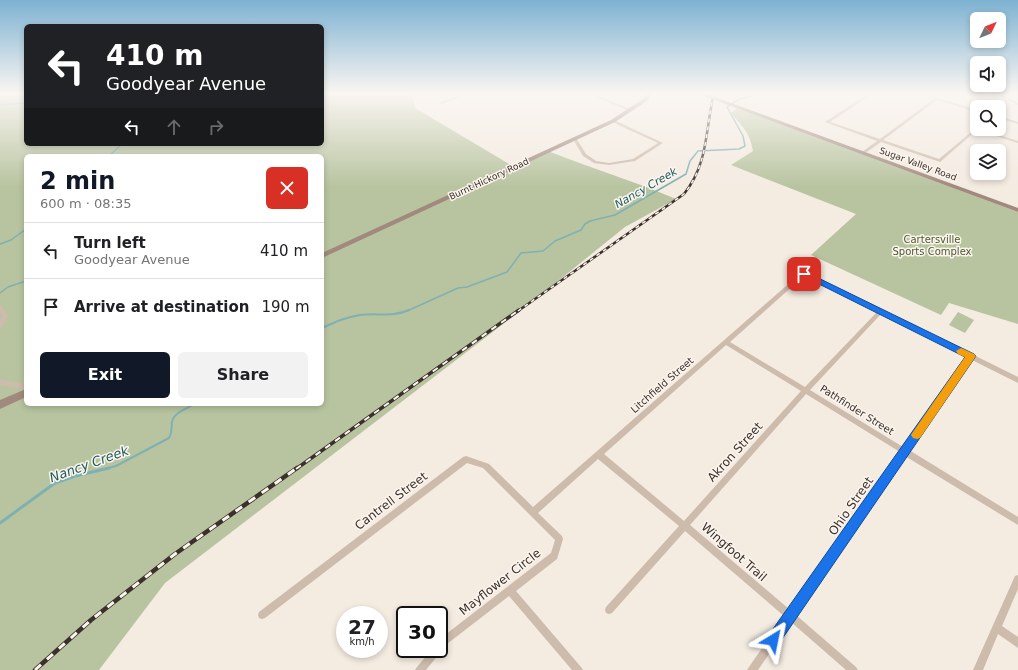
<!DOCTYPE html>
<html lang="en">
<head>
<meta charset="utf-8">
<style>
  :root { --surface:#fff; --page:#f2f2f2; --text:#202124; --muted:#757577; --line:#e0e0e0; --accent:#111827 }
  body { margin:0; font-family:"DejaVu Sans",sans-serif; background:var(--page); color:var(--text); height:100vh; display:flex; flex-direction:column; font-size:15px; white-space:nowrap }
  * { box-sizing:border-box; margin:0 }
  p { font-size:13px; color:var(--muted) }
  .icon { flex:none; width:22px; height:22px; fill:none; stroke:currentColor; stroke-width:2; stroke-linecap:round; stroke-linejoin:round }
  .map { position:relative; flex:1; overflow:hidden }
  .sheet { position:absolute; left:24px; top:154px; width:300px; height:252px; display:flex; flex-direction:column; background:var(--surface); border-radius:6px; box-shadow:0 2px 6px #0003 }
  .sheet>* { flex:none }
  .guide { position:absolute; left:24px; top:24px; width:300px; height:122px; border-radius:6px; box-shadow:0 2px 6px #0003; background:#202124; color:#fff; overflow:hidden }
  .needle { width:26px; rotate:47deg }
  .buttons { position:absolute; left:970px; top:12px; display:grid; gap:8px }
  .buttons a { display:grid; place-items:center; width:36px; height:36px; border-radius:6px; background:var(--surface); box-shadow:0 2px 6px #0003; font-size:20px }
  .speed { position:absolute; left:336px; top:606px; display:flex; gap:8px; font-size:20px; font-weight:700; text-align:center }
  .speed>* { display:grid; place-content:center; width:52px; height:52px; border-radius:50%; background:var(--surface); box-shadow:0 2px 6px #0003; line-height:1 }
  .speed small { font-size:10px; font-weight:400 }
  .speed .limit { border:2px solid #111; border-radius:6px; background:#fff; color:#111 }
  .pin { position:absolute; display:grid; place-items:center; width:34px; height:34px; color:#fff; margin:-17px; border-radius:8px; box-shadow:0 2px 6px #0006 }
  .me { position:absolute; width:44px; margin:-22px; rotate:35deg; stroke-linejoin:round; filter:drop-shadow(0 0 3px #0008) }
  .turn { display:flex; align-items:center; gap:14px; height:84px; padding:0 16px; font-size:18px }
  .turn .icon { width:52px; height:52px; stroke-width:2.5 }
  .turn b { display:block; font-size:28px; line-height:34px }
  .lanes { display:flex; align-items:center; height:38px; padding:0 16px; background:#0003; justify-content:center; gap:20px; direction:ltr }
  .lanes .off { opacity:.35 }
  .round { display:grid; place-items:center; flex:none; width:42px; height:42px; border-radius:6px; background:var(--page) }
  .head { display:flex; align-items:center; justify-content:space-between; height:68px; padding:0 16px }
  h1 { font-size:24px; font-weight:700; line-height:30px; color:var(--accent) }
  .primary-button { display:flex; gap:8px; margin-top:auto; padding:8px 16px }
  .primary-button a { flex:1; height:46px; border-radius:6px; background:var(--accent); color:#fff; font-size:16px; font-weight:700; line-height:46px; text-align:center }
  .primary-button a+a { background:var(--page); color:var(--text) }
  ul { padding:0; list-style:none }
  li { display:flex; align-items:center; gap:12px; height:56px; padding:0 16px; border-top:1px solid var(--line) }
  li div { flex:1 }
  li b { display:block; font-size:15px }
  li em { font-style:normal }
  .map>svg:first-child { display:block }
  .green { fill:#b8c4a0; fill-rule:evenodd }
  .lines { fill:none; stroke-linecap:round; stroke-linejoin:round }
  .stream-far2 { stroke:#7fb0b2; stroke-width:1.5 }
  .stream-far1 { stroke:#7fb0b2; stroke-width:2 }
  .stream { stroke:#7fb0b2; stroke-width:3 }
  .street { fill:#cdbbac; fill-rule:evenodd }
  .secondary { fill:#a18a7d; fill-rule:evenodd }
  .rail-far2-casing { stroke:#3b302b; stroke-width:2.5 }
  .rail-far1-casing { stroke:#3b302b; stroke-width:3.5 }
  .rail-casing { stroke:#3b302b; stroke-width:4.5 }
  .rail-far2 { stroke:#fbf5ee; stroke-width:1.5; stroke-dasharray:4; stroke-linecap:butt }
  .rail-far1 { stroke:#fbf5ee; stroke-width:2; stroke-dasharray:6; stroke-linecap:butt }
  .rail { stroke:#fbf5ee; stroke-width:3; stroke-dasharray:8; stroke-linecap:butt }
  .route { fill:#1a73e8; stroke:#114b97 }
  .slow { fill:#f59e0b }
  .labels { text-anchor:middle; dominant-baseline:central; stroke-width:3; stroke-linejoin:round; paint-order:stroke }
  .far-street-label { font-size:9px; fill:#3b302b; stroke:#fbf5ee }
  .park-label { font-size:10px; fill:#4a5a2e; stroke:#fbf5ee }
  .street-label { font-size:10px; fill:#3b302b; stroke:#fbf5ee }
  .water-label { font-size:11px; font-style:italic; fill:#1f5a5e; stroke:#fbf5ee }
  .near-street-label { font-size:12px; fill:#3b302b; stroke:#fbf5ee }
  .near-water-label { font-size:13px; font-style:italic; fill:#1f5a5e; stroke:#fbf5ee }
</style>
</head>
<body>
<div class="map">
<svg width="1018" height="670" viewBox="0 0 1018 670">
  <rect width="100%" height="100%" fill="#f4ebe1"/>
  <g class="green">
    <path d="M0,93H26V144H322V93H412L415,108L514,167L548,151C591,168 634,181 676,199L625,227L537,298L165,583L99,670H0ZM26,156H322V404H26Z"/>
    <path d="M737,108L1018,212V324L949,303L941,315L811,255L856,214L731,165L753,151C750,133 743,127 731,113Z"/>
    <polygon points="958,312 974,320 965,333 949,325"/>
  </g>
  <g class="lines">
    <g class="stream-far2">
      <polyline points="0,105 26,103"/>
      <polyline points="109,156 122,144"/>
      <polyline points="0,244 11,240 26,229"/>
      <polyline points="0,293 8,287 26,281"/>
      <polyline points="407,311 458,288 467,287 507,272 521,253 543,251 555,241 581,230 585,224 590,221 615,215 686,174 690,161 698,151 739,149 745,146 743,136 727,107 738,100 761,93"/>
    </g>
    <g class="stream-far1">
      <path d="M322,328C335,322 346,317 360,315C376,313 394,317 409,310"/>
      <path d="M105,469L116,466L169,438C173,431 171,429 172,422C173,413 188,408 195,404"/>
    </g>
    <polyline class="stream" points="0,523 55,483 75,476 109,468"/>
    <g class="street">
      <polygon points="464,93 470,93 442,104 439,103"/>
      <polygon points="586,93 591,93 633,110 630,111"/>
      <polygon points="869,93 874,93 830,122 880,139 934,99 915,93 921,93 977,110 977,112 937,100 883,140 939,159 976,128 977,129 980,129 1018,141 1018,143 977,130 940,162 881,142 864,154 862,154 862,152 877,141 825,122"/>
      <polygon points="995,93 1000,93 1018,103 1018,105"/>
      <polygon points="999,116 1018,122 1018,124 999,118"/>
      <polygon points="612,120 614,120 663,143 635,161 609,165 594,163 583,156 573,139 574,138 576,138 586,154 596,161 609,163 633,159 658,143 612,122"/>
      <path d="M804,271L1018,377V383L972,360L909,450L1018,517V525L905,456L796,615L856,667L858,670H846L791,622L758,670H747L749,667L784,616L685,531L612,613L609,614L606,613L605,610L606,607L679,526L598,459L538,513L562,536L563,539L557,559L516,591L581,667L583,670H572L509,596L447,644L426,670H415L417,667L432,649H439V640L441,638L551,553L555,540L483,468L467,463L265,618L262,619L259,618L258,615L259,612L463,457L466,456L489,464L533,507L802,272ZM805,275L877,312L805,387L730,342ZM881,314L967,357L903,447L810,390ZM726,345L801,391L684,521L604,454ZM806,394L900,452L789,609L690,525Z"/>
      <polygon points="0,305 2,306 8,316 2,327 0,328 0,320 2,316 0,312"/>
      <polygon points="0,379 23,384 26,391 26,396 22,396 19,388 0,385"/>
      <polygon points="1018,575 1018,589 1002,626 1018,637 1018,648 998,634 983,670 973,670 1015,576"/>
    </g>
    <g class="secondary">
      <polygon points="647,93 653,93 647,101 615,122 322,258 322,253 611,120 643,99"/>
      <polygon points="696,93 704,93 1018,208 1018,212"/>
      <polygon points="26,389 26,397 0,409 0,400"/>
    </g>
    <defs>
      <path id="rail-far2" d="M518,311L684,194C709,163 705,129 714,93"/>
      <polyline id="rail-far1" points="296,469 519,310"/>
      <polyline id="rail" points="35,670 91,620 175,554 297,468"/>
    </defs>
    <use href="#rail-far2" class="rail-far2-casing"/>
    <use href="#rail-far1" class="rail-far1-casing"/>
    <use href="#rail" class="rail-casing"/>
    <use href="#rail-far2" class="rail-far2"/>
    <use href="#rail-far1" class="rail-far1"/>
    <use href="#rail" class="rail"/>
  </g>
  <linearGradient id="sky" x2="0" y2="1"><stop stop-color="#7eb2d2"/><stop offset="0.5" stop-color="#faf6f2"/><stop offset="1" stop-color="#faf6f2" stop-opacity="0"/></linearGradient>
  <rect width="1018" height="187" fill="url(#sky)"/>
  <polygon class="route" points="804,271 974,354 976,356 778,645 773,647 768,645 766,640 768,636 965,357 801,275 800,274"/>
  <polygon class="slow" points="961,348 974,354 976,356 920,438 917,439 913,438 911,435 913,432 965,357 958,354 956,351"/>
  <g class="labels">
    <g class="far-street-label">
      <text transform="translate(918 164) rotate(20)">Sugar Valley Road</text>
      <text transform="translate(489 179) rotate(-25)">Burnt Hickory Road</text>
    </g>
    <g class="park-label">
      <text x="932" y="239">Cartersville<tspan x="932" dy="12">Sports Complex</tspan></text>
    </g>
    <g class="street-label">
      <text transform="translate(662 385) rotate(-41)">Litchfield Street</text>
      <text transform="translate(857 410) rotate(32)">Pathfinder Street</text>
    </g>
    <g class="water-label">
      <text transform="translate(646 188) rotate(-30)">Nancy Creek</text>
    </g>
    <g class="near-street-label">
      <text transform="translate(735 452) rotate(-48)">Akron Street</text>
      <text transform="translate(391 501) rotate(-37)">Cantrell Street</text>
      <text transform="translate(851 506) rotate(-55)">Ohio Street</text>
      <text transform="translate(734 552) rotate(41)">Wingfoot Trail</text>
      <text transform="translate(500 582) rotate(-38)">Mayflower Circle</text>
    </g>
    <g class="near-water-label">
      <text transform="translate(89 464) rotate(-20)">Nancy Creek</text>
    </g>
  </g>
</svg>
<div class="buttons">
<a><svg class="needle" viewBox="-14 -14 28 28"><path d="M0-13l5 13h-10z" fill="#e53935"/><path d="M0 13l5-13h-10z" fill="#757577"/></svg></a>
<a><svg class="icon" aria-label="sound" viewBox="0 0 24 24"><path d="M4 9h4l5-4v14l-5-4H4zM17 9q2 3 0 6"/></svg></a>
<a><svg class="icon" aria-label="search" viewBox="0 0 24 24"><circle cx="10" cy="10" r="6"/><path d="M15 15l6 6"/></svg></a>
<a><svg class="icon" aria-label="layers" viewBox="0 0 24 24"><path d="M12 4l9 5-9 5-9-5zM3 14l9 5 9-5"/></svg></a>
</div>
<div class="speed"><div>27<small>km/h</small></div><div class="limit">30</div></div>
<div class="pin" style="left:804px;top:274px;background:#d93025"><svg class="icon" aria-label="arrive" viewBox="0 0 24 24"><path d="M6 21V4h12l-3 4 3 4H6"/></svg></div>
<svg class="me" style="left:773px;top:640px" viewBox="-20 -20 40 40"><path d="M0-17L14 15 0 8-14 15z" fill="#1a73e8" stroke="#fff" stroke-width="4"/></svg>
<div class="guide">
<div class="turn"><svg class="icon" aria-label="left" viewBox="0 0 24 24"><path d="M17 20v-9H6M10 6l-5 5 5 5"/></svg><div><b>410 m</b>Goodyear Avenue</div></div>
<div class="lanes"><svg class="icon" aria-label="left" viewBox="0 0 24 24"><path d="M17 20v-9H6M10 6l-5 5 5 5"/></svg><svg class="icon off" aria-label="ahead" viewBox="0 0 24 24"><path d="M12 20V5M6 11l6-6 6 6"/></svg><svg class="icon off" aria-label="right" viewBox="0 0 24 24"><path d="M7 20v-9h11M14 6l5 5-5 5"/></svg></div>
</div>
<section class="sheet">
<div class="head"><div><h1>2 min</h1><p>600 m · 08:35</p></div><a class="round" style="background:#d93025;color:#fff"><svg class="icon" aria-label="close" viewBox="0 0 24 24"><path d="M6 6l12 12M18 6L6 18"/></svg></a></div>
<ul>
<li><svg class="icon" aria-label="left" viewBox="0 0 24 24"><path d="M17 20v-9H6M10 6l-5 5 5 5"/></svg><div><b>Turn left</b><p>Goodyear Avenue</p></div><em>410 m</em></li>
<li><svg class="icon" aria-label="arrive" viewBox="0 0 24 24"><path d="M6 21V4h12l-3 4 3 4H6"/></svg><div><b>Arrive at destination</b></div><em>190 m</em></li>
</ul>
<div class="primary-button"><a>Exit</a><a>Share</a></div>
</section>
</div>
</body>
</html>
